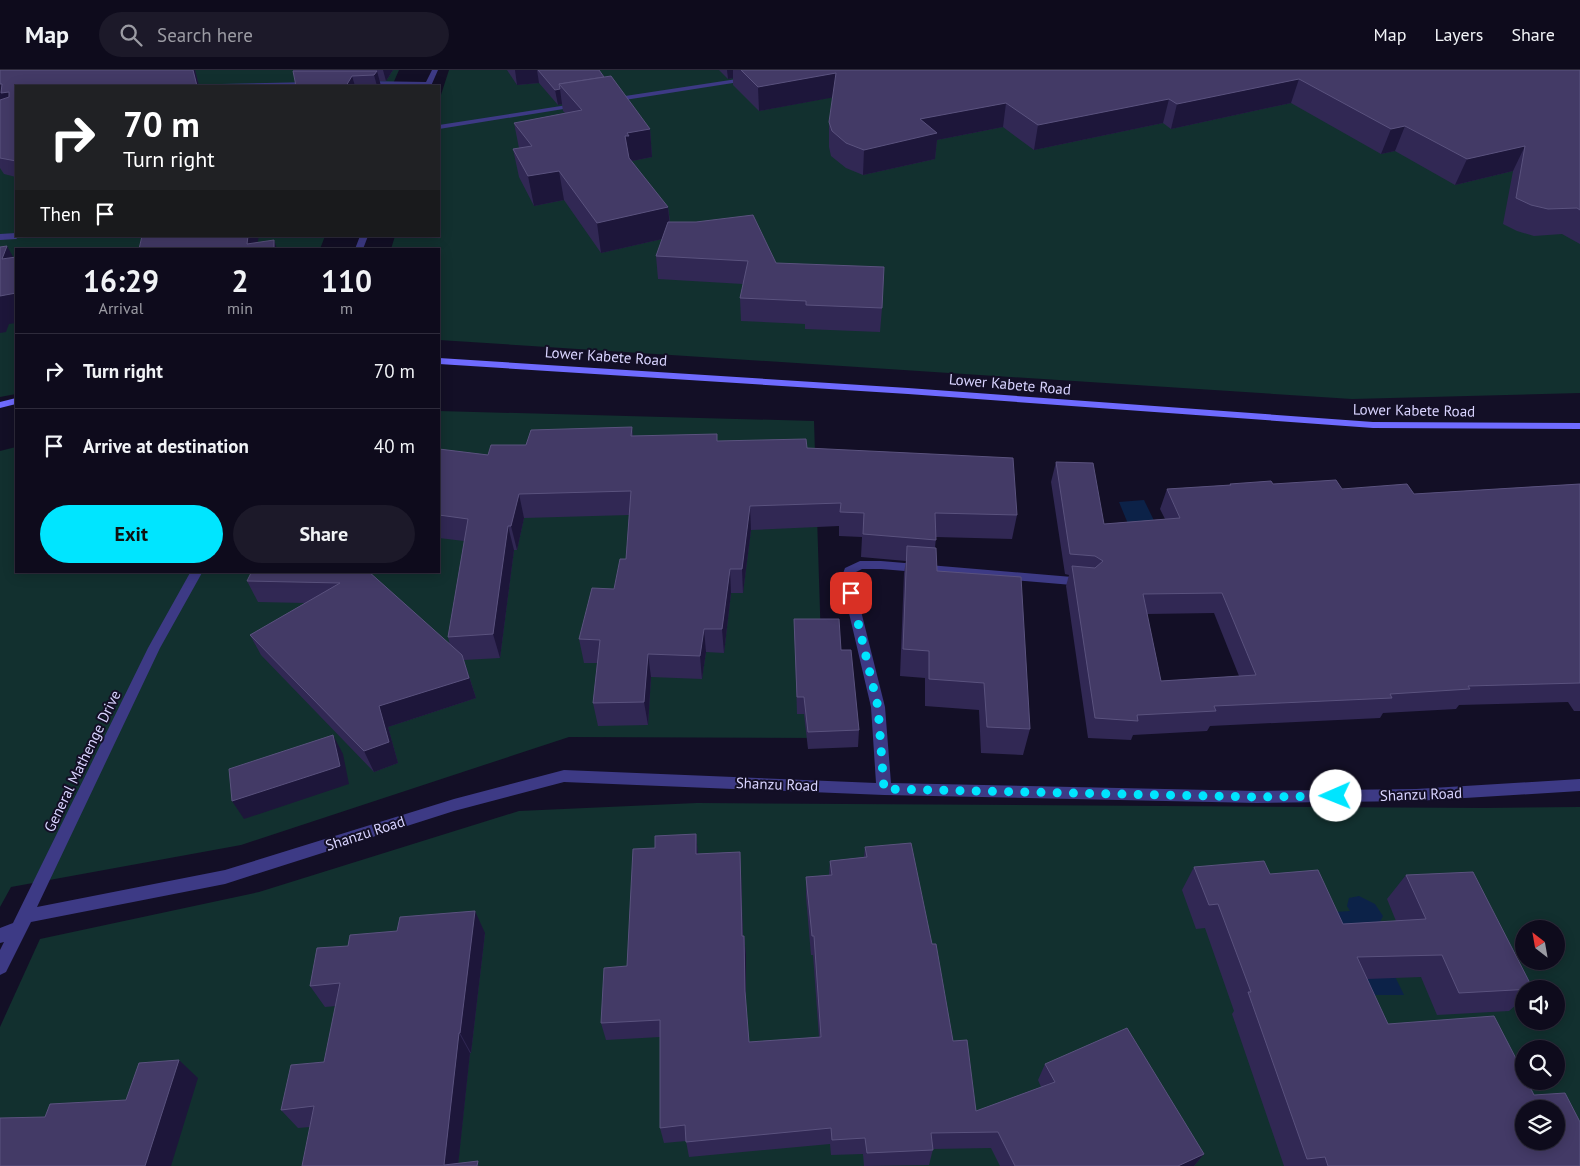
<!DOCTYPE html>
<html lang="en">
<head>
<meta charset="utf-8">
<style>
  :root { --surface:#0e0b1c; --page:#1c1929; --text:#f1f3f6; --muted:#9b9ba3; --line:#2e2b3b; --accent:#00e5ff }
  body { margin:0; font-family:"PT Sans",sans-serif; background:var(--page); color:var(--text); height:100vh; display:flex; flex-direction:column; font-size:19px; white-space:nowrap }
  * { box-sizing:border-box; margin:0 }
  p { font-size:16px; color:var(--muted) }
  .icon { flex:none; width:28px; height:28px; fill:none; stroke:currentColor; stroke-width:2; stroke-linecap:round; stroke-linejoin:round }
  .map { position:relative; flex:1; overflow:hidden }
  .panel { position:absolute; left:15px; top:178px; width:425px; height:325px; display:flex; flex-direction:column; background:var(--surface); border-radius:0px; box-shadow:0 2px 12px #0003,0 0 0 1px var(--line) }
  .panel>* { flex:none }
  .guide { position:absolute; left:15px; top:15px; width:425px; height:152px; border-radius:0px; box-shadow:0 2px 12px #0003,0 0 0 1px var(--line); background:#202124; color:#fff; overflow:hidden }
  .needle { width:32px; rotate:329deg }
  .buttons { position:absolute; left:1515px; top:850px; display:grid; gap:10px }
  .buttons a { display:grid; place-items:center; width:50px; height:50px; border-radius:50%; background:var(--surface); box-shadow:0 2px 12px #0003,0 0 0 1px var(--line); font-size:25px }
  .pin { position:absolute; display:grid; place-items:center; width:42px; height:42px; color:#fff; margin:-21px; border-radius:10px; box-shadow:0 2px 8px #0006 }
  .me { position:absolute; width:55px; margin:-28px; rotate:269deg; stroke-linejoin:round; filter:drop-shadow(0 0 4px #0008) }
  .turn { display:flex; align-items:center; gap:18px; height:105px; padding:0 25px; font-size:22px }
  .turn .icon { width:65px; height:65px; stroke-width:2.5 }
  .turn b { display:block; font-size:35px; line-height:42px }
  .then { display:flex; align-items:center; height:48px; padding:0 25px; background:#0003; gap:10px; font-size:19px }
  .eta { display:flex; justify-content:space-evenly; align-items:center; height:85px; text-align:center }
  .eta b { font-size:30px; font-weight:700; line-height:35px }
  .cta { display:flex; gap:10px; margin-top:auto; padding:10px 25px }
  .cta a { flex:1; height:58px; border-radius:30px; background:var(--accent); color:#111; font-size:20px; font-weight:700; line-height:58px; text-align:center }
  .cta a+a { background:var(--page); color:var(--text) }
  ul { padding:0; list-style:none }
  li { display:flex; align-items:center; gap:15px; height:75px; padding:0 25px; border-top:1px solid var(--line) }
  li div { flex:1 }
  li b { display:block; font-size:19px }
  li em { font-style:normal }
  header { display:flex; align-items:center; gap:30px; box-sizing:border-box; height:70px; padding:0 25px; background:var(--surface); border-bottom:1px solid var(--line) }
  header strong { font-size:24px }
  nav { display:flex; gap:28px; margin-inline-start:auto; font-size:18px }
  .search { width:350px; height:45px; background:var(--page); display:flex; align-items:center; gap:12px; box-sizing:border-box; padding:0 18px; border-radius:28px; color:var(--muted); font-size:19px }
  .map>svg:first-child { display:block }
  .green { fill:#12302f; fill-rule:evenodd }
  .water { fill:#0c2248 }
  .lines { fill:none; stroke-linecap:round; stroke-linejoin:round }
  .minor { fill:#3d3a85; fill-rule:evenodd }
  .secondary { fill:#6f6bff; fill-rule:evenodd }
  .wall { fill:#312854; fill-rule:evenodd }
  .shaded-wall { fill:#1d163a }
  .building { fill:#433a66; stroke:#5a527e; fill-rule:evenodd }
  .route { stroke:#00e5ff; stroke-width:9; stroke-dasharray:0 16.2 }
  .labels { text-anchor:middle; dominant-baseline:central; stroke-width:4; stroke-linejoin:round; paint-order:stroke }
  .street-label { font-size:15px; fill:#d9d4ff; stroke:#130f26 }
</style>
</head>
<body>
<header>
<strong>Map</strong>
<div class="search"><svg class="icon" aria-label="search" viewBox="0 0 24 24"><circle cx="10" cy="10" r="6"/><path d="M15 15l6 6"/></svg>Search here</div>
<nav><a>Map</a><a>Layers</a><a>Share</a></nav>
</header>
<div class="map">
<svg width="1580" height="1096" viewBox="0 0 1580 1096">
  <rect width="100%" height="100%" fill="#130f26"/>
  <g class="green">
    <polygon points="0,0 399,0 392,16 16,16 16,166 325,166 320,179 16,179 16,324 0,327"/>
    <polygon points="449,0 1580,0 1580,323 1352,329 439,270 439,179 391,179 395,166 439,166 439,31"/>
    <polygon points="439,341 814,351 824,668 569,667 241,775 11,817 0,837 0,381 16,377 16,501 439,501"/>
    <path d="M697,733L1484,738L1580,737V1096H0V957L40,869L259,822L519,741ZM1524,859H1556V891H1524ZM1524,919H1556V951H1524ZM1524,979H1556V1011H1524ZM1524,1039H1556V1071H1524Z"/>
  </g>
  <g class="water">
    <polygon points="1144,430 1159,461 1131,461 1119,432"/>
    <polygon points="1359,826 1375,834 1383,846 1380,852 1370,855 1404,925 1356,925 1320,843 1350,841 1347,836 1349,828"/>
  </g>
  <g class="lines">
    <g class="minor">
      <polygon points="432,0 438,0 431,16 364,15 361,13 364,11 426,12"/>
      <polygon points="750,7 753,9 752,10 612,32 608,30 612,28"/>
      <polygon points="311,12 314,14 313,15 218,16 221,14"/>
      <polygon points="580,33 582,34 582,36 439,59 439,55"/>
      <polygon points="0,164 16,163 16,166 20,166 16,169 0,170"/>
      <polygon points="360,166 368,166 363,179 355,179"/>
      <polygon points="860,491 881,491 1084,508 1090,512 1084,516 881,499 862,499 854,503 853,509 885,637 891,713 1257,721 1416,719 1580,709 1580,721 1416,731 1257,733 884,725 564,712 454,741 225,814 31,852 6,902 0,905 0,880 4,872 0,873 0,858 13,853 148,578 191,501 203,501 160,578 37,837 225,800 454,729 564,700 876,713 871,637 841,509 845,498"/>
    </g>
    <g class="secondary">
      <polygon points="439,288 908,318 1373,352 1580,353 1580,359 1373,358 908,324 439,294"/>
      <polygon points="16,328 16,334 0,338 0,332"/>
    </g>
  </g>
  <g class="wall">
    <polygon points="0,0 195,0 199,16 16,16 16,107 4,104 0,98"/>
    <polygon points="293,0 393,0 386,11 379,11 381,16 288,16 296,16"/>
    <polygon points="507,0 599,0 604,7 650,59 652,87 632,91 632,92 668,137 670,152 776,193 882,238 880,262 805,259 805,254 741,251 740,228 743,214 658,209 656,186 662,169 601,183 564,130 534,136 519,107 513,79 519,78 514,53 565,43 563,41 562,34 558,35 539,13 517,15"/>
    <polygon points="719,0 1580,0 1580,174 1562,164 1534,166 1517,161 1503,154 1513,101 1455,115 1395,81 1381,84 1291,33 1171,59 1163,53 1034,80 1003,57 937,70 935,89 863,105 846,98 831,86 829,77 829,52 833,27 759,41 733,15 733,8 728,9"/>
    <polygon points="632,357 633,366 807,378 1017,445 1012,469 936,467 935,478 937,501 1030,659 1023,685 981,683 979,640 925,636 925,608 900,606 904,503 906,491 861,487 862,467 839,466 839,456 751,460 743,523 731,523 724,583 706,582 702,609 651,607 648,655 598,656 593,633 597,593 584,593 579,569 614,519 626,489 629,445 524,448 517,480 514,480 500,588 464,590 476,628 388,657 398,693 374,702 261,585 250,565 305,533 258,532 247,511 368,501 450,575 448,567 464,471 439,468 439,379 488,385 526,375"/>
    <path d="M1056,392L1104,454L1165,449L1160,439L1167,419L1229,415L1230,414H1273L1414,424L1580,414V641H1574L1568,632L1459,635L1456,639L1383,643L1380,648L1210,656L1207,661L1133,665L1131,670L1088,668L1066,516L1069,505L1065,504L1051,412ZM1214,543L1239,606L1161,611L1147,544Z"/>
    <polygon points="794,549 841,580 859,660 858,677 808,679 804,644 797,644"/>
    <polygon points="696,764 698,784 741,802 743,866 744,866 746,885 746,936 749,972 819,967 813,885 811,885 806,827 806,807 829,805 830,791 864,787 865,777 953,971 976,1041 1041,1017 1038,1010 1045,994 1204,1084 1194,1096 1000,1096 991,1078 933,1079 929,1095 864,1096 863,1084 831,1085 830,1074 689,1087 686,1071 664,1073 660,1058 660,967 606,970 601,953 627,896 655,778"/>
    <polygon points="1194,797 1270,804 1343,854 1396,851 1387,829 1406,805 1524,919 1524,928 1509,941 1437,945 1421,907 1367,909 1388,954 1534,1025 1580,1096 1284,1096 1232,944 1234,941 1205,858 1196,859 1182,820"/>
    <polygon points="485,863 471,983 470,983 458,1093 481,1096 302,1096 310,1057 298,1058 281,1040 324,992 336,936 325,937 310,916 348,876"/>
  </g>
  <g class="shaded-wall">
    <polygon points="193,0 195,0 199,16 197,16"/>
    <polygon points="383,0 393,0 386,11"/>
    <polygon points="515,0 537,0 539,13 517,15"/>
    <polygon points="727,0 733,0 733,8 728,9"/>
    <polygon points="377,1 381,16 377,16 374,5"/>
    <polygon points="836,3 835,27 759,41 758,17"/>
    <polygon points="352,6 355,16 346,16"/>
    <polygon points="1299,9 1291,33 1171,59 1177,34"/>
    <polygon points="0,14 2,14 9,22 16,37 0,32"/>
    <polygon points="560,19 562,34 558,35 555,20"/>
    <polygon points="1169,29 1163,53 1034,80 1038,55"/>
    <polygon points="1006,33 1003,57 937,70 935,89 863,105 864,80 920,49"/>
    <polygon points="1405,56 1395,81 1381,84 1391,59"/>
    <polygon points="650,59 652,87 632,91 632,94 629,95 625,66 627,63"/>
    <polygon points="1525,76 1513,101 1455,115 1467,89"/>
    <polygon points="559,101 564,130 534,136 528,106"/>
    <polygon points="668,137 671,167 601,183 597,153"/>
    <polygon points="248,166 259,166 256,179 247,174"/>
    <polygon points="274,170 277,179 274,179"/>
    <polygon points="7,176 16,192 2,189"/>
    <polygon points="16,223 16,253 9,254 6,262 0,263 0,226"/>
    <polygon points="519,424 524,448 517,480 511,456"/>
    <polygon points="750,436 751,460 743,523 742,499"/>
    <polygon points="508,456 514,480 500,588 493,564"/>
    <polygon points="730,499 731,523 724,583 722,559"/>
    <polygon points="704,559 706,582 702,609 700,586"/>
    <polygon points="648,584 651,607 648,655 644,632"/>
    <polygon points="462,585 476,628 388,657 398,693 374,702 364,681 379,636"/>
    <polygon points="333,665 343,684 349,714 244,749 232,731"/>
    <polygon points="696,764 698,785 696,784"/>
    <polygon points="740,782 741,802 743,885 742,866"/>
    <polygon points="475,841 485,863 471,983 460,963"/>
    <polygon points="744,866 746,885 746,940 745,921"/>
    <polygon points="459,963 470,983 458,1096 444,1095"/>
    <polygon points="179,990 198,1008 171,1096 145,1096"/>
    <polygon points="1204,1084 1194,1096 1178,1096"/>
  </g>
  <g class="building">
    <polygon points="0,0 193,0 197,16 16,16 16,91 0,88 0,30 9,27 9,22 1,23 2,14 0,14"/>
    <polygon points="538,0 599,0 604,7 559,14 560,19 555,20"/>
    <polygon points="741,0 1580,0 1580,140 1577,138 1548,139 1531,135 1516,128 1525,76 1467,89 1405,56 1391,59 1299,9 1177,34 1169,29 1038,55 1006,33 920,49 937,63 864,80 846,73 832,61 829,52 836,3 758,17"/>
    <polygon points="293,1 377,1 374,5 352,6 346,16 288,16 296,16"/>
    <polygon points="611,6 650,59 627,63 629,66 625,66 629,88 668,137 597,153 559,101 528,106 513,79 532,76 514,53 582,40 559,14"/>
    <polygon points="753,145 776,193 884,197 882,238 806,235 806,231 740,228 748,191 656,186 668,152 696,152"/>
    <polygon points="142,166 248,166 247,174 274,170 274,179 139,179"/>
    <polygon points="7,176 2,189 16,187 16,223 0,226 0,177"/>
    <polygon points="632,357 631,366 717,364 717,371 806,369 807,378 1013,388 1017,445 935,443 936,470 863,464 864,443 840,442 841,433 750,436 742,499 730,499 722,559 704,559 700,586 648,584 644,632 593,633 600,570 579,569 592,518 614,519 620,489 626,489 631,421 519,424 511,456 508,456 493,564 448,567 468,449 439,445 439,379 488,385 491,375 526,375 531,360"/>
    <path d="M1056,392L1093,393L1104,454L1180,448L1167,419L1231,415L1230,414L1271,411L1273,414L1336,410L1342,419L1407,414L1414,424L1580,414V613L1468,616L1470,619L1390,624L1392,628L1214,636L1216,641L1137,645L1138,651L1095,648L1072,496L1095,498L1103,491L1095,486L1070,484ZM1222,523L1256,605L1161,611L1143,524Z"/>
    <polygon points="907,476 936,478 937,501 1021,507 1030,659 987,657 984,613 929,609 929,581 903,579"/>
    <polygon points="252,501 368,501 462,585 469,608 379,636 389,672 364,681 250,565 340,513 247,511"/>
    <polygon points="794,549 839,549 841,580 851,580 859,660 808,662 804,627 797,627"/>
    <polygon points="333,665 340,696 232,731 229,699"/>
    <polygon points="696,764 696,784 740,782 742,866 744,866 745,921 749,972 821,967 814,866 812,866 806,807 832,805 830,791 867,787 865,777 911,773 932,874 936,874 953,971 967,970 976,1041 1055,1012 1045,994 1127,958 1204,1084 1178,1096 1015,1096 998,1062 931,1063 933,1080 867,1083 865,1068 832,1070 831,1058 686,1072 685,1055 660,1058 660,950 601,953 604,898 627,896 633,779 655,778 655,766"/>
    <path d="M1264,791L1270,804L1318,800L1343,854L1426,849L1406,805L1473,802L1533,919L1459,923L1442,885L1357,887L1388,954L1494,946L1524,1004V1011H1527L1534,1025L1565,1023L1580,1052V1096H1328L1325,1087L1307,1089L1248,922H1251L1218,834L1209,835L1194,797ZM1524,1039H1556V1071H1524Z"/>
    <polygon points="475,841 460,963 459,963 444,1095 478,1091 477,1096 302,1096 314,1036 281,1040 291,995 324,992 340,913 310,916 317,878 348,876 350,865 397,861 400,847"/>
    <polygon points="179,990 145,1096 0,1096 0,1048 45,1047 50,1034 126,1030 139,993"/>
  </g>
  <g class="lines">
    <polyline class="route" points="851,523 878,637 884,719 1257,727 1336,726"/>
  </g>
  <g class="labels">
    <g class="street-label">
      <text transform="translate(606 286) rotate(4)">Lower Kabete Road</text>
      <text transform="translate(1010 314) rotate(5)">Lower Kabete Road</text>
      <text transform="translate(1414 340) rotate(1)">Lower Kabete Road</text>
      <text transform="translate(82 691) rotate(-64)">General Mathenge Drive</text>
      <text transform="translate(777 714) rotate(2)">Shanzu Road</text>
      <text transform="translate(1421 724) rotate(-2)">Shanzu Road</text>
      <text transform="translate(365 763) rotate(-18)">Shanzu Road</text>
    </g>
  </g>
</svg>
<div class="buttons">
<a><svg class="needle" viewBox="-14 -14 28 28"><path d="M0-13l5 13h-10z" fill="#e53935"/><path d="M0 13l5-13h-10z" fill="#9b9ba3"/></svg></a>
<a><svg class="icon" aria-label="sound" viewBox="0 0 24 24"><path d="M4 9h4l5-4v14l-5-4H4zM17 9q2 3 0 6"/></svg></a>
<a><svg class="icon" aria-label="search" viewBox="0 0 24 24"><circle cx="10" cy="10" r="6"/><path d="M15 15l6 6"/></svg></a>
<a><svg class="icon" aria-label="layers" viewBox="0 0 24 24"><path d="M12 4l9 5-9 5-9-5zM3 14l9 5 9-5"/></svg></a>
</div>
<div class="pin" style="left:851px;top:523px;background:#d93025"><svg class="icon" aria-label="arrive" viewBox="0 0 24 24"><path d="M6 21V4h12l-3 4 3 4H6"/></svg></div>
<svg class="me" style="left:1336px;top:726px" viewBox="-20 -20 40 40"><circle r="19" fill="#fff"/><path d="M0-13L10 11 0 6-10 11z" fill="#00e5ff"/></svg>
<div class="guide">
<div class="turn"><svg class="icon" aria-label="right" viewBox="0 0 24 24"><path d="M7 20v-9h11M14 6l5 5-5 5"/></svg><div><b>70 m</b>Turn right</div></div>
<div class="then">Then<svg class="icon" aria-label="arrive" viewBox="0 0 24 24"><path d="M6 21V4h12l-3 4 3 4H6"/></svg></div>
</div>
<section class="panel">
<div class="eta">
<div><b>16:29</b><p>Arrival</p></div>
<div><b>2</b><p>min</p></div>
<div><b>110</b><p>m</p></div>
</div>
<ul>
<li><svg class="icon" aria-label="right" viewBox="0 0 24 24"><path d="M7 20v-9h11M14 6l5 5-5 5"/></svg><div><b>Turn right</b></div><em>70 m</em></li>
<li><svg class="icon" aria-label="arrive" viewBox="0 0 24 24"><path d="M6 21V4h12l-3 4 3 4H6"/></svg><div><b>Arrive at destination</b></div><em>40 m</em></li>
</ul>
<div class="cta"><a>Exit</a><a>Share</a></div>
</section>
</div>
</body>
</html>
